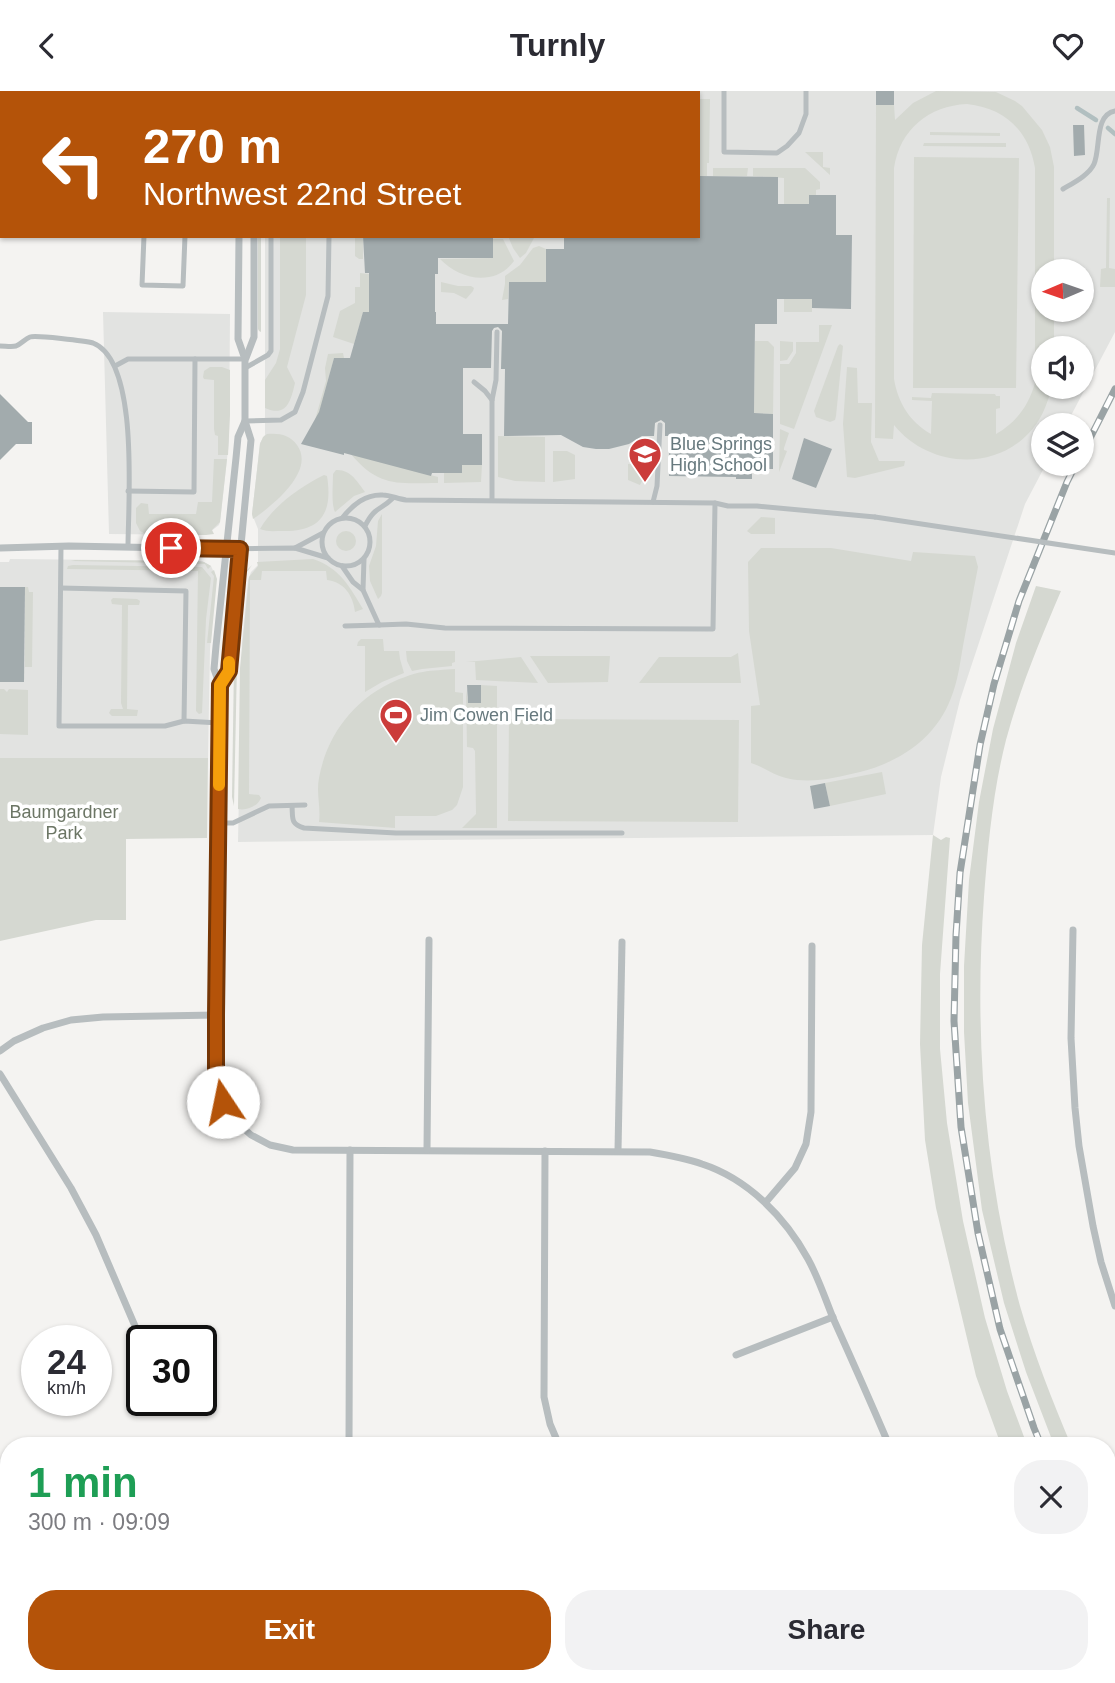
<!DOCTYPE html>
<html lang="en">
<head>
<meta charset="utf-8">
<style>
  :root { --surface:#fff; --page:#f2f2f3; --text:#2b2b33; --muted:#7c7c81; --accent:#b45309 }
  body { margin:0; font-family:Helvetica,sans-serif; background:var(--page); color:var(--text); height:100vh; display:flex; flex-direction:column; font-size:26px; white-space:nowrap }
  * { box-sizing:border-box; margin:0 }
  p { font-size:23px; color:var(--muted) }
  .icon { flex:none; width:38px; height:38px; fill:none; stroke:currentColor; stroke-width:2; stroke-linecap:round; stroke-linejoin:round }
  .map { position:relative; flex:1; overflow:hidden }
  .panel { position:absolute; left:0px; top:1346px; width:1116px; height:247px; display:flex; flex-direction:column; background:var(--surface); border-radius:28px 28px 0 0; box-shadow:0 2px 5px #0004 }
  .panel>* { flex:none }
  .top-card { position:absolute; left:0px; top:0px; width:700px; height:147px; box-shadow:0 2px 5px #0004; background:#b45309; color:#fff; overflow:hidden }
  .needle { width:46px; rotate:268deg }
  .controls { position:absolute; left:1031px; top:168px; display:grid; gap:14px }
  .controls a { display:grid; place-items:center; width:63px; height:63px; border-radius:50%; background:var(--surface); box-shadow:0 2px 5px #0004; font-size:35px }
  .speed { position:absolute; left:21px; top:1234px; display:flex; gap:14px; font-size:35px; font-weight:700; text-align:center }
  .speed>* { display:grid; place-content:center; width:91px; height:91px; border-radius:50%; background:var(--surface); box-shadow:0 2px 5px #0004; line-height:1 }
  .speed small { font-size:18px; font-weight:400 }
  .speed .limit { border:4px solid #111; border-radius:10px; background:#fff; color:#111 }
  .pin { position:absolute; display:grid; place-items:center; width:60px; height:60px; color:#fff; margin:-30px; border:4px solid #fff; border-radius:50%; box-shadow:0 2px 7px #0007 }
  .me { position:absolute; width:77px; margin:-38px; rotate:349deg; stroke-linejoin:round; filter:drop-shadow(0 0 5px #0008) }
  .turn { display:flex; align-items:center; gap:24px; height:147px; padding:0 28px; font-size:32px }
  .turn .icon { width:91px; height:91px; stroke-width:2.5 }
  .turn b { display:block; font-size:49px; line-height:60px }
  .round { display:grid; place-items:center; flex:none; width:74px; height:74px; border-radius:28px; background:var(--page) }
  .headline { display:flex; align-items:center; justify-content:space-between; height:119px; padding:0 28px }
  h1 { font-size:42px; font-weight:600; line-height:52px; color:#1e9e55 }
  .action { display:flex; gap:14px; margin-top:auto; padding:14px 28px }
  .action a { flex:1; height:80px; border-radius:28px; background:var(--accent); color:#fff; font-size:28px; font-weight:600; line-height:80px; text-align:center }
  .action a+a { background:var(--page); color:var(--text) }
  header { display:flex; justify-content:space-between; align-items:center; height:91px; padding:0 28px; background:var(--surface); font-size:32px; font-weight:600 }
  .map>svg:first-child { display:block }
  .built { fill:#e2e3e1; fill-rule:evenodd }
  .green { fill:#d5d8d1; fill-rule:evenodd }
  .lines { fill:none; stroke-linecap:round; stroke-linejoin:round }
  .stream { stroke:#b1bfc0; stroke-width:4.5 }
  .building { fill:#a2abad }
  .lane { stroke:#b7bdbf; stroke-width:5 }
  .street { stroke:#b7bdbf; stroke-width:7 }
  .rail-casing { stroke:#9aa3a5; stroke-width:7 }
  .rail { stroke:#fff; stroke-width:4.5; stroke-dasharray:13; stroke-linecap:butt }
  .lane-bridge { stroke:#b7bdbf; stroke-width:5 }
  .route-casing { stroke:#753606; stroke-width:18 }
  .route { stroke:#b45309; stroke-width:12 }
  .slow { stroke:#f59e0b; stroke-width:12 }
  .labels { text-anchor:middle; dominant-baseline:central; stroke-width:7; stroke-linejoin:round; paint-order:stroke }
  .poi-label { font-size:18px; fill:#67797e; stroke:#fff; text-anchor:start }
  .park-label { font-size:18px; fill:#6c7665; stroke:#fff }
</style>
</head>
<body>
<header><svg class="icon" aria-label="back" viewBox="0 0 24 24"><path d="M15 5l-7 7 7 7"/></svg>Turnly<svg class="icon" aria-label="heart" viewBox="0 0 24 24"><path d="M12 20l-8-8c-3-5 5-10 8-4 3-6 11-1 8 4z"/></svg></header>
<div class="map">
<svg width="1115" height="1592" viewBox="0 0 1115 1592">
  <rect width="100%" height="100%" fill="#f4f3f1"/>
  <g class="built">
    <path d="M271,0H1115V241L1066,334H1043V373H1046L1025,413L960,609L941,686L933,744L238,751L242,552L248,489L251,481L258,474V438L252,423L260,352L265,344V145H698V2H271ZM1043,180H1082V219H1043ZM1043,257H1082V296H1043Z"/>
    <polygon points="103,221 230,223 229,350 220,431 219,434 206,444 109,443"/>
    <polygon points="10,468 202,470 211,475 216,486 210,558 208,667 0,667 0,471 9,471"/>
  </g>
  <g class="green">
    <path d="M936,0L996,1L1015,10L1022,15L1042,39L1050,56L1054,76V180H1043V219H1054V257H1043V296H1052C1047,314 1041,330 1028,343C990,382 926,374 894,334L893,348L875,347L876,14H894L895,29L913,12ZM967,13C1005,17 1029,40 1035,77V292C1029,314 1016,332 996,343V318L1000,317V305H996L995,303L932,302L931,307L912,306V309L932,310L931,343C910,331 898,312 894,288V77C900,38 929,15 967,13Z"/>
    <polygon points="699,8 710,8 709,72 707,72 707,85 698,85"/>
    <polygon points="930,41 1000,42 1000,45 930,44"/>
    <polygon points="924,52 1006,52 1006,56 923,55"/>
    <polygon points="805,61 823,61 823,76 830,77 830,84"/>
    <polygon points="914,66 1019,67 1016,297 913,297"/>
    <polygon points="713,77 748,77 747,85 713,85"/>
    <polygon points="753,77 805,77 820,91 820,98 816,99 816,104 809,104 809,113 784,113 784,87 753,85"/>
    <polygon points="1107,107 1110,107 1109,177 1115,178 1115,196 1100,196 1101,178 1106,177"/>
    <polygon points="258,145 261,145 261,241 259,240 258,238"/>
    <path d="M280,145H306V204L287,276L295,292C291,309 287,327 265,317V289L276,272L280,258Z"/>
    <polygon points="355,145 363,145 363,168 359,168 355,165"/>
    <polygon points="508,145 535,145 526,162 520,167 513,157"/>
    <path d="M493,148H503L514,170C495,196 460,189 440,168L492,167Z"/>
    <polygon points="539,155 546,158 546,191 509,191 508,208 502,209 505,193 505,185 520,174 533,157"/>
    <polygon points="360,182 369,183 369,221 363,222 354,253 333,246 340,220 355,212 355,196 360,196"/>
    <polygon points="441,191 458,195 471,195 474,197 473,200 466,208 454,202 441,201"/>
    <rect x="784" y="208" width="28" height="13"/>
    <polygon points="819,234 832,234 794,338 780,333 780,273 789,273 796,262 796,251 819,251"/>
    <polygon points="755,250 768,250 774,256 773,323 754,322"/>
    <polygon points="780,250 793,251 793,260 787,269 780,270"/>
    <polygon points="840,253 843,255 836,325 835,329 830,331 816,326 814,320 838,255"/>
    <polygon points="343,262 344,267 334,267 317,329 315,329 326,290 325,277 328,263"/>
    <polygon points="210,276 222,276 230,279 230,324 228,364 218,364 218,345 215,344 214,338 214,289 204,288 203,286 204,280"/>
    <polygon points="847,276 857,277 858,312 872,312 871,351 879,370 905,370 904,375 855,387 847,386 843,333"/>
    <polygon points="780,338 789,342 784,357 784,359 787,360 779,381"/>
    <path d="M267,343C280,342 290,344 297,354C316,380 272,415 253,428L252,423L260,353L263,346Z"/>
    <polygon points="498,345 545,346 545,391 515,390 498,386"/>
    <polygon points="553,360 567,360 575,364 575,388 553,391"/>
    <path d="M351,363L438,386V392C399,392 379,397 351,363Z"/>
    <polygon points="214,368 227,368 220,431 212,439 214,443 206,444 148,444 140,440 136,432 136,417 141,412 148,413 149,423 196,423 198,411 212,411"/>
    <polygon points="644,372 643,388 640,394 628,389 628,373"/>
    <polygon points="462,374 482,374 481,391 444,392 444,382 462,382"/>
    <path d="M336,379C350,378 357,390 365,401L354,405L335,421C331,413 333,393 333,383Z"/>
    <path d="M324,384L327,385C333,422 321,441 282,440C274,440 267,441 260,438C273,415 300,396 324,384Z"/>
    <polygon points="382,423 382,502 381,505 378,508 370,490 369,475 376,455 378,430"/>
    <polygon points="761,426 775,427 775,443 751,443 747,440"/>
    <circle cx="346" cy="450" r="10"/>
    <path d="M761,457H831L911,470L913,461L975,465L978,476C973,502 968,528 963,555C960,572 958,590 951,607C936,647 900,671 860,681C835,687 811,693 786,687C773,684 764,676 751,672V615L760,614L749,540L748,471Z"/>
    <path d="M313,468C340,477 349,495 363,518L355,521C353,504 344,491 327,489L326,480H262L261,489H250L249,703L259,704L261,707C258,715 247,720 238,718L240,577L249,486L258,475L257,471Z"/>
    <polygon points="75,469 194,470 204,471 211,475 208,478 205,473 71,470"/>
    <polygon points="73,474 202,476 211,487 206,528 202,622 199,623 196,620 198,480 67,478 68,475"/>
    <polygon points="252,474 247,481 245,490 238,554 235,553 242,488 246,480"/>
    <polygon points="214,479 217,488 211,552 207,552 214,485 211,481"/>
    <path d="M1036,495L1061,500C1040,549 1020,597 1006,649C993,700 988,753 984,806C974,942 984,1083 1020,1215C1034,1263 1052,1309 1071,1354H1054L1026,1281L1004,1212L982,1119L968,1012L964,941V875L969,789L979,711L993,638L1016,552Z"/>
    <polygon points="25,496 28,496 29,501 33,501 32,576 25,576"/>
    <polygon points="113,507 137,508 140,510 139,514 128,514 127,618 138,619 137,625 112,625 109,622 111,618 123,618 121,612 122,514 112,513 111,509"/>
    <polygon points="383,548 384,560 399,560 400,568 404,582 382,591 365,601 365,555 357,555 358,551 361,548"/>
    <polygon points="406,560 455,560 455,571 452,572 452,575 422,578 412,580 407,570"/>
    <polygon points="738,562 741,592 639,592 659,566 731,566"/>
    <polygon points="530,565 610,565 608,591 548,592"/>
    <polygon points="521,566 538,592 476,589 475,571 466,571"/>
    <polygon points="234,573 237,573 234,715 232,706"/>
    <path d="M455,578V601L463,602V696L457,714L452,719L436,725H395V737L319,731C321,716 316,702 319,687C327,643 355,607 397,589C405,586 414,582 423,581C432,579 444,579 455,578Z"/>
    <polygon points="481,594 497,595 497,737 462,737 476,723 475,660 473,657 467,656 466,599 468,612 480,612"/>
    <polygon points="0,598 4,598 7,601 9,598 28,599 28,644 0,643"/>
    <polygon points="509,628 739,629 738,731 508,730"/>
    <polygon points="0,667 208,667 207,747 126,748 126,829 96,829 0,850"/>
    <polygon points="882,681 886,703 830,715 825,692"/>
    <polygon points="933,744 941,749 946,746 950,747 940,883 940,958 947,1032 963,1130 985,1227 1007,1300 1027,1354 1001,1354 976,1285 936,1117 925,1049 920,953 922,854"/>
    <polygon points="1108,1441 1115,1457 1115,1497 1108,1480"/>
    <polygon points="1108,1548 1115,1565 1115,1592 1104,1592 1100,1584 1108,1584"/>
  </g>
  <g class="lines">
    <g class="stream">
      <polyline points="1077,17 1096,29"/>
      <polyline points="1108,37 1115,43"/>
    </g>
  </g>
  <g class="building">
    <rect x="876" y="0" width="18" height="14"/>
    <polygon points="1073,34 1084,34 1085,64 1074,65"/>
    <polygon points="698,85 778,86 778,113 809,113 809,104 836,104 836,144 852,144 851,218 812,217 812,208 777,208 777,233 755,233 754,322 773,323 773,378 752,378 752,388 736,388 736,386 669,385 669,345 665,345 665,332 661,329 655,332 654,345 642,345 629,353 609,358 596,358 583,356 561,344 504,345 505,278 501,278 502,240 498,236 494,237 492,240 491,277 463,277 463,343 482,343 482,374 462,374 462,382 432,382 431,385 344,362 344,364 301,353 319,321 334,267 350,267 363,221 369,221 369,182 365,182 363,145 493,145 493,167 438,167 438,183 435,183 435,221 436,221 436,233 508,233 509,191 546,191 546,158 564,158 564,145 698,145"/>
    <polygon points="0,303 28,331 32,331 32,353 16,353 0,369"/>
    <polygon points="804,347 832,358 816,397 792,388"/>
    <polygon points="0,496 25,496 24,591 0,591"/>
    <polygon points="467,594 481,594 481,612 468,612"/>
    <polygon points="825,692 830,715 814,718 810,695"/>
  </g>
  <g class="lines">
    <g class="lane">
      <polyline points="118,0 118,2"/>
      <polyline points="137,0 137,2"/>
      <polyline points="319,0 320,2"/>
      <polyline points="724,0 724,61 777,62 787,55 799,42 806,23 806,0"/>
      <polyline points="165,2 168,0"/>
      <polyline points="190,2 190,0"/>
      <polyline points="279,2 279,0"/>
      <path d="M1063,98C1073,92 1089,84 1094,73C1101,57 1094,24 1115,20"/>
      <polyline points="144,145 142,194 183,195 185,145"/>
      <path d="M0,255C5,255 12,256 16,255C21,253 25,248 30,246C36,244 86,250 93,252C140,270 128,414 128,456"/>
      <polyline points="195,268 245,268"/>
      <polyline points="115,275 128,268 195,268 194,401 128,400"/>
      <polyline points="245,277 268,264 271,260 271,145"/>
      <polyline points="474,291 485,300 492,309"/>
      <polyline points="245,330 281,329 295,321 303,301 328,205 329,145"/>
      <polyline points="492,409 492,309 496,289 497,241"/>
      <polyline points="653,411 657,395 660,334"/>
      <path d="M343,426C353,414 365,403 383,404C390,404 398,408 406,409L715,412L728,415H757L875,426"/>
      <circle cx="346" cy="451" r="24"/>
      <path d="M365,435C375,415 380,420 393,407"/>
      <polyline points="61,455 59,635 165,635 184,630 219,632"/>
      <polyline points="295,457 323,442"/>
      <polyline points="225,458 295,457 328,467"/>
      <polyline points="364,468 363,499 379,534 406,533 445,537 713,538 715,412"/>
      <polyline points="342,475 353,491 363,499"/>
      <polyline points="61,497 186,500 184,630"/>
      <polyline points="345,535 379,534"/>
      <path d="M292,715C293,727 290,733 304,737L396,742H622"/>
      <polyline points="218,732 233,732 269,715 305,714"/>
    </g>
    <g class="street">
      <polyline points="245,2 246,0"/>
      <polyline points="258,2 258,0"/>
      <polyline points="246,267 254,246 254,145"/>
      <path d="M245,330L238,346L236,367L216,555L214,578L220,595L216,924L217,991L223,1011L232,1027L251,1044L270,1054L293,1059L650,1061C668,1064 685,1067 702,1073C748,1088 785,1126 808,1168C818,1186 825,1207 833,1227C852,1269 871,1312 889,1354"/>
      <polyline points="0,457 69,455 225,458"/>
      <polyline points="220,595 229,580 251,349 245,330 245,268 238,248 239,145"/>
      <polyline points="1073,839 1071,947 1075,1017 1079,1055 1093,1135 1101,1171 1115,1215"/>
      <polyline points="0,960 14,950 43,937 71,929 103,926 216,924"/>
      <polyline points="0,983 71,1097 96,1144 141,1249"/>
      <polyline points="427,1059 429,849"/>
      <polyline points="545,1060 544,1306 550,1333 559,1354"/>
      <polyline points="618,1060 622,851"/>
      <polyline points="766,1111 795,1077 806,1053 811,1021 812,855"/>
      <polyline points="736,1264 833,1226"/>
      <polyline points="349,1354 350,1059"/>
      <polyline points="0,1525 9,1529"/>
      <polyline points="167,1584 185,1592"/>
      <polyline points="991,1584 995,1592"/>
      <polyline points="103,1592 106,1584"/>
      <polyline points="342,1592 343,1584"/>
    </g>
    <defs>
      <g id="rail">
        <polyline points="1082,363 1115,298"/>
        <polyline points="1041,1354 1034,1337 1000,1238 978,1142 961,1036 954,930 956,844 960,782 980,654 994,593 1019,510 1067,391 1076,373"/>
        <polyline points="1108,1509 1115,1526"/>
      </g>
    </defs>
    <use href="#rail" class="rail-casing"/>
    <use href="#rail" class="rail"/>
    <polyline class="lane-bridge" points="875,426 1115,462"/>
  </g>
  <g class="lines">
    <defs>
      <polyline id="route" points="171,457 240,458 229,580 220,594 216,924 216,990 223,1011"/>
    </defs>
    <use href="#route" class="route-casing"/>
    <use href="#route" class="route"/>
    <polyline class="slow" points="219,694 220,594 229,580 229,571"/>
  </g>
  <defs>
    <symbol id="school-pin" viewBox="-11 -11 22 30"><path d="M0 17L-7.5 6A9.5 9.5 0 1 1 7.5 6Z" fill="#cb3c3a" stroke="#fff"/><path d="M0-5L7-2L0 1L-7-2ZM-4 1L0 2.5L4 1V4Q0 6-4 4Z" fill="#fff"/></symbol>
    <symbol id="stadium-pin" viewBox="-11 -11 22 30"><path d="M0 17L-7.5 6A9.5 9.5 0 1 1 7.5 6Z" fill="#cb3c3a" stroke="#fff"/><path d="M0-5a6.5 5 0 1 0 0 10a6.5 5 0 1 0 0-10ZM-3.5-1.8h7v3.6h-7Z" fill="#fff"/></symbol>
  </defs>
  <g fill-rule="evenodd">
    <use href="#school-pin" x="626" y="344" width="38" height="52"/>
    <use href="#stadium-pin" x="377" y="605" width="38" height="52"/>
  </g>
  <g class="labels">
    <g class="poi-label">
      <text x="670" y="353">Blue Springs<tspan x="670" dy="21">High School</tspan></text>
      <text x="420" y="624">Jim Cowen Field</text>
    </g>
    <g class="park-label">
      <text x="64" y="721">Baumgardner<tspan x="64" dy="21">Park</tspan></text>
    </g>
  </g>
</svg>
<div class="controls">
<a><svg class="needle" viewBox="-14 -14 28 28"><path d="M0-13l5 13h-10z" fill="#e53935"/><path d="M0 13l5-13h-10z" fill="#7c7c81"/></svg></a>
<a><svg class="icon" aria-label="sound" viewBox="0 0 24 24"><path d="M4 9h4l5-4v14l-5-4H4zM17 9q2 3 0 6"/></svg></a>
<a><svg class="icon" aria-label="layers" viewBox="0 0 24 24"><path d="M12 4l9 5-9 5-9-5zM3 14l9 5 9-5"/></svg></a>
</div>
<div class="speed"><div>24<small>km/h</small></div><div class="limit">30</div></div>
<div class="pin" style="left:171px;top:457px;background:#d93025"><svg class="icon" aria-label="arrive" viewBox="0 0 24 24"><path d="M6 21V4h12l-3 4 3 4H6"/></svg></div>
<svg class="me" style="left:223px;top:1011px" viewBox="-20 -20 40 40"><circle r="19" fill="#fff"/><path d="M0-13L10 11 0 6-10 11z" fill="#b45309"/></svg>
<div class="top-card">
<div class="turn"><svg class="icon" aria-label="left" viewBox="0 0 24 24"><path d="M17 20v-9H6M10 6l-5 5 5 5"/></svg><div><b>270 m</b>Northwest 22nd Street</div></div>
</div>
<section class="panel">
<div class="headline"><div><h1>1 min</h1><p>300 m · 09:09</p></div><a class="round"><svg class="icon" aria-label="close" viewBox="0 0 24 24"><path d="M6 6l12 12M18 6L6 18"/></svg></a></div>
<div class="action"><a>Exit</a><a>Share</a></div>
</section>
</div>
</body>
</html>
